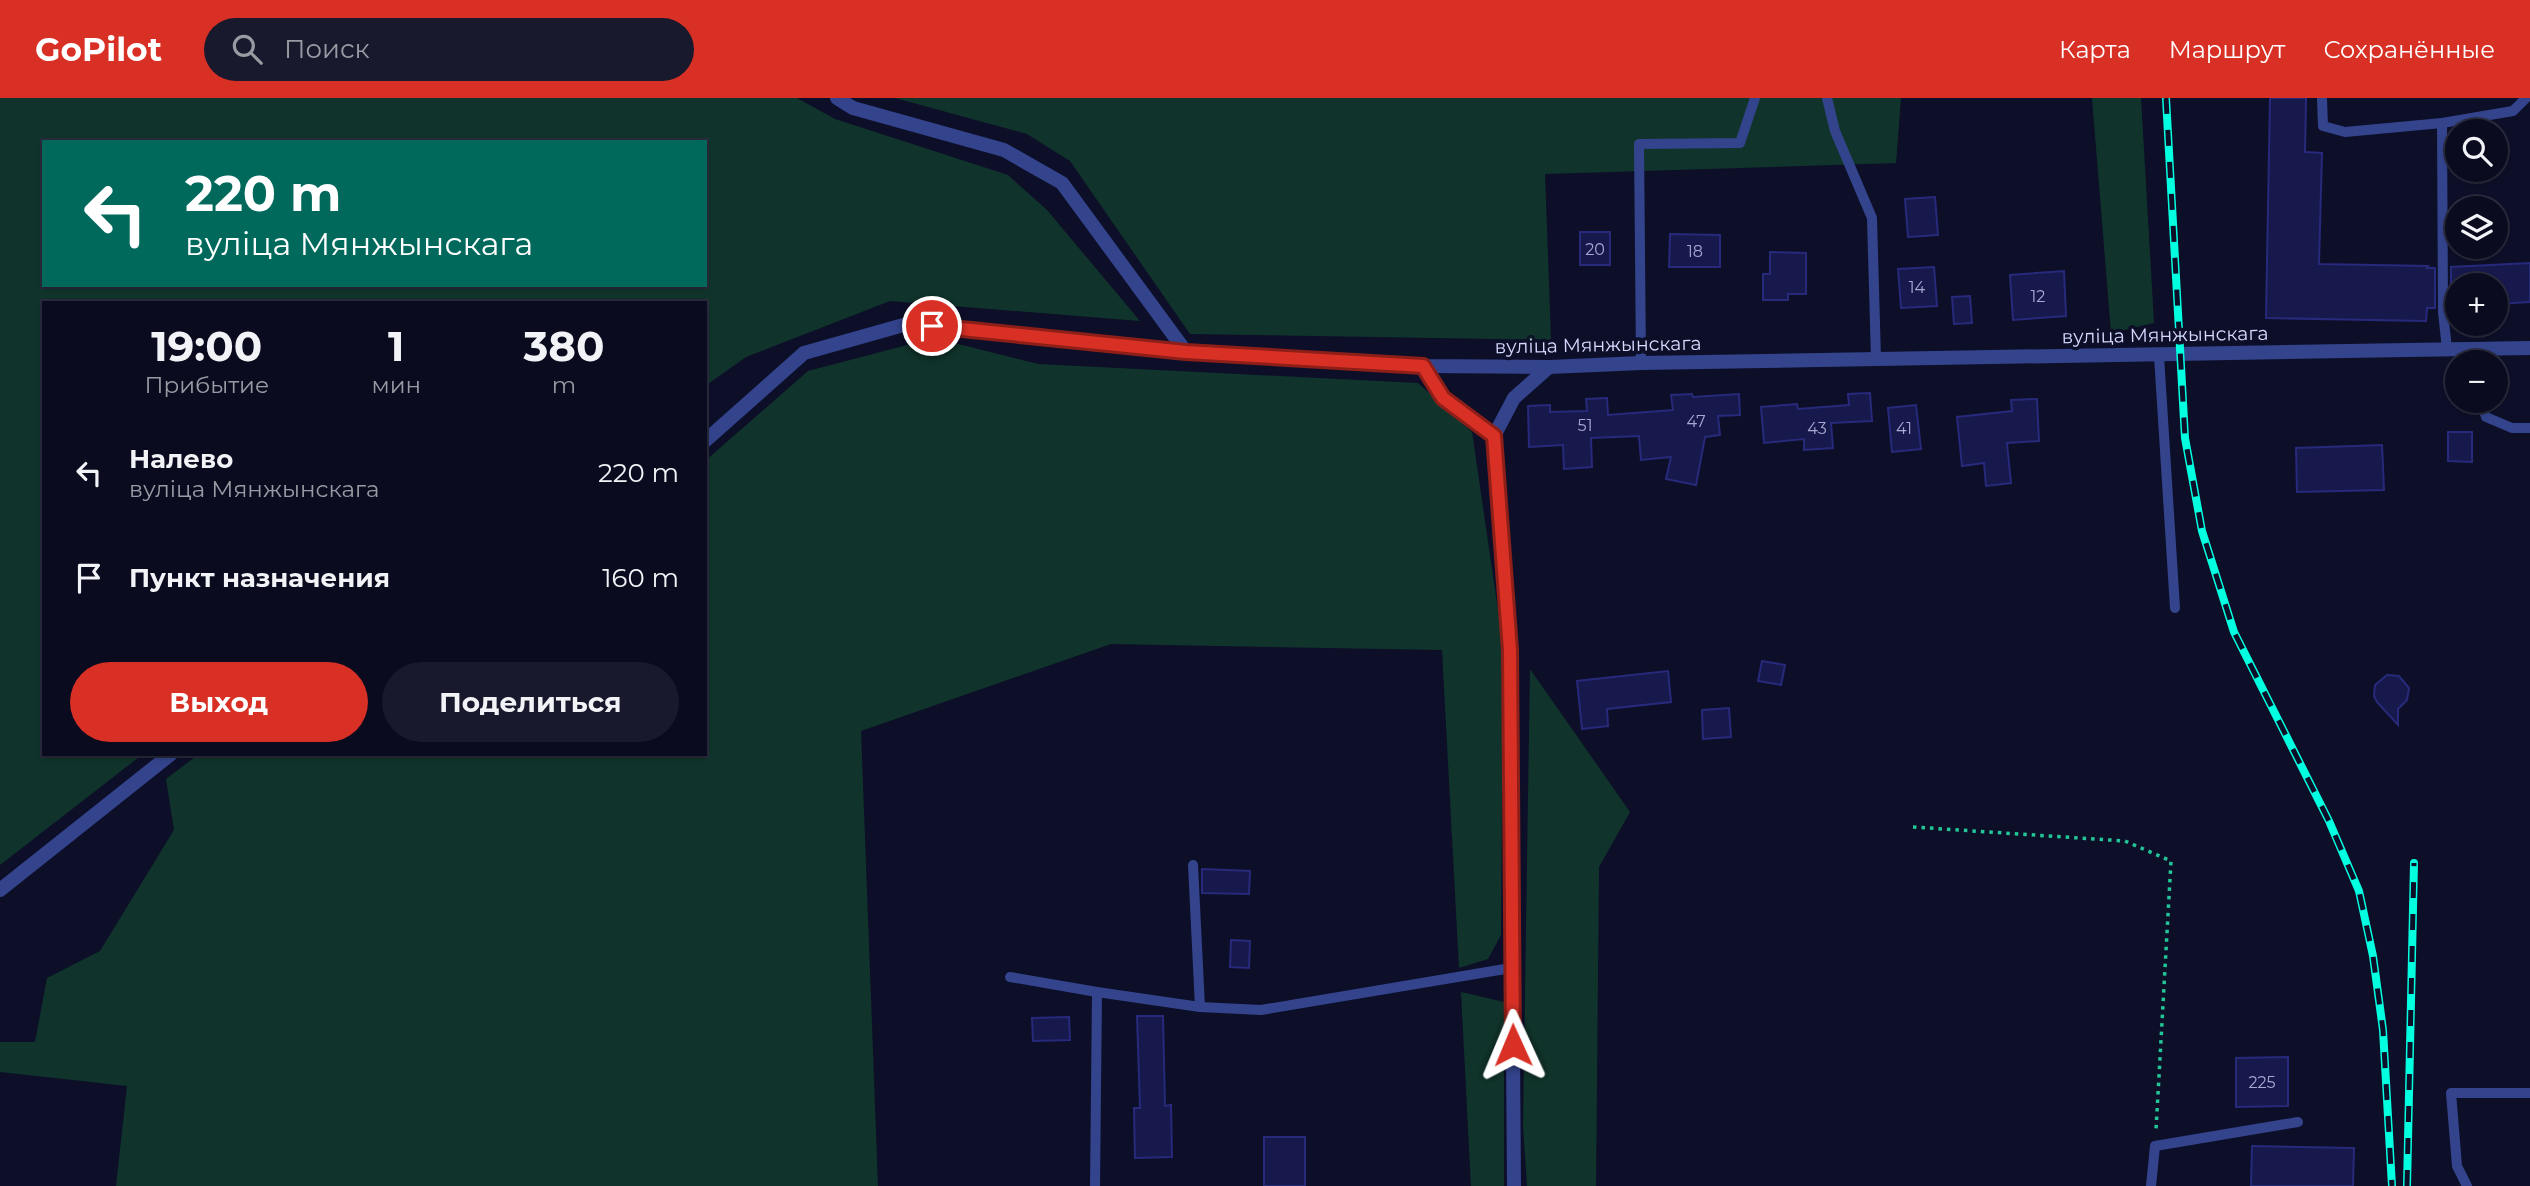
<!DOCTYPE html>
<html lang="ru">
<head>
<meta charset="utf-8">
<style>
  :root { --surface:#0a0b1f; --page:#18192c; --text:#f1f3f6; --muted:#999ba4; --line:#2a2b3d; --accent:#d93025 }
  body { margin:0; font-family:Montserrat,sans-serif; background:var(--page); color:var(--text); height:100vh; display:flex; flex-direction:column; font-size:26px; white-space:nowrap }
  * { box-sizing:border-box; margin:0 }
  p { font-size:23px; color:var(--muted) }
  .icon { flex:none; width:38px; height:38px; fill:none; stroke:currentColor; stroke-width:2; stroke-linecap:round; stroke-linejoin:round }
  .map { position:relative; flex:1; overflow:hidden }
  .panel { position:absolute; left:42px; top:203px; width:665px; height:455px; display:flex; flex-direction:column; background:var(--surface); border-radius:0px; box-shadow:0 2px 5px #0004,0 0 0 2px var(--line) }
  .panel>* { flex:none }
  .hud { position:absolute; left:42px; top:42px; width:665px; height:147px; border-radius:0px; box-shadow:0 2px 5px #0004,0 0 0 2px var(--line); background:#00695c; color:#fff; overflow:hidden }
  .fabs { position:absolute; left:2445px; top:21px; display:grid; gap:14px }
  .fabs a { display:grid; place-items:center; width:63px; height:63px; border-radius:50%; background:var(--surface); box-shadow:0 2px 5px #0004,0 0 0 2px var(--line); font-size:35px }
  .pin { position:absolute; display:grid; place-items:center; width:60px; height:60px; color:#fff; margin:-30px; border:4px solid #fff; border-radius:50%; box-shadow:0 2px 7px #0007 }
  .me { position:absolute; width:77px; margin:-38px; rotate:359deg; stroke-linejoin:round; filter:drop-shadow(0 0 5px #0008) }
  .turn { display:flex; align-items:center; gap:24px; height:147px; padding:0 28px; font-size:32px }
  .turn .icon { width:91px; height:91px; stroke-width:2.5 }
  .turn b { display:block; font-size:49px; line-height:60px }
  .eta { display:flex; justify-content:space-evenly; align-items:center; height:119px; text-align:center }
  .eta b { font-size:42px; font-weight:700; line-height:49px }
  .cta { display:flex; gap:14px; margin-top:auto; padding:14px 28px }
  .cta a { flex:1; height:80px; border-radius:42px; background:var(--accent); color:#fff; font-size:28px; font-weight:700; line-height:80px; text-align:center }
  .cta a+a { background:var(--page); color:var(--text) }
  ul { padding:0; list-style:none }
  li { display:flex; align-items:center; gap:21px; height:105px; padding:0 28px }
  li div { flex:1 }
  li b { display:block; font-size:26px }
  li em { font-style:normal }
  header { display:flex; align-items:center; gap:42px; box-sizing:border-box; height:98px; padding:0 35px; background:var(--accent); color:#fff }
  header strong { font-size:33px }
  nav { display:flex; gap:38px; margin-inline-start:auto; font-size:24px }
  .search { width:490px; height:63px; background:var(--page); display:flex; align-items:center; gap:18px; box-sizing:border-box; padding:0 24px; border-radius:38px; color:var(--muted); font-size:26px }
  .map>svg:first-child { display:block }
  .green { fill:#10342b; fill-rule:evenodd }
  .building { fill:#17184c; stroke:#27297b; stroke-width:2 }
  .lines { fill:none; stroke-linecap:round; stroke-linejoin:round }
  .path { stroke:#22c698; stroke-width:3.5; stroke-dasharray:3.5 5; stroke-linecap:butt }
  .lane { stroke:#33448d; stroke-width:10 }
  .street { stroke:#33448d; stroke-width:14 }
  .rail-casing { stroke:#02ffe0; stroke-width:8 }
  .rail { stroke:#0d0f29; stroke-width:5; stroke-dasharray:16; stroke-linecap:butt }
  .route-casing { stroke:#8d1f18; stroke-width:18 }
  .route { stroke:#d93025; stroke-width:12 }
  .labels { text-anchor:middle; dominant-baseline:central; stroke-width:7; stroke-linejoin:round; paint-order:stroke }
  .number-label { font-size:16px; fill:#a6aad2 }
  .street-label { font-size:19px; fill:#d6daff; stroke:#0d0f29 }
</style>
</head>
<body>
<header>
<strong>GoPilot</strong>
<div class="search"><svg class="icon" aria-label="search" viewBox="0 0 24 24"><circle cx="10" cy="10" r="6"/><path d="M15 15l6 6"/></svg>Поиск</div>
<nav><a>Карта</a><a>Маршрут</a><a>Сохранённые</a></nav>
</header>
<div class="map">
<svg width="2530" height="1088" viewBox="0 0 2530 1088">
  <rect width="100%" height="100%" fill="#0d0f29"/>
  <g class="green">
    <path d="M0,0H797L835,21L1008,77L1047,112L1140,223L890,203L746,259L705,288V205H44V656H143L0,767ZM44,44H705V187H44Z"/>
    <polygon points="895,0 1901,0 1896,65 1545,76 1551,242 1190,236 1070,63 1027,36"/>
    <polygon points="2092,0 2141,0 2154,225 2111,235"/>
    <polygon points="934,240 1038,266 1418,285 1472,334 1503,546 1501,837 1488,861 1459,870 1442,552 1111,546 861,633 878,1088 116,1088 127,988 0,974 0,944 35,944 47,880 100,853 174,732 166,681 199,656 705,656 705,363 808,273"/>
    <polygon points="1530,571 1630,714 1599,769 1596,1088 1527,1088 1523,1028"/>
    <polygon points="1461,894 1504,904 1504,1088 1471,1088"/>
  </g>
  <g class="building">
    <polygon points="2270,0 2306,0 2305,54 2322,55 2319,166 2428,168 2427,170 2435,170 2435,210 2427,210 2426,223 2266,220"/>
    <polygon points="1935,99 1938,137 1908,139 1905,101"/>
    <rect x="1580" y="134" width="30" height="33"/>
    <polygon points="1670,136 1720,137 1720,169 1669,169"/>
    <polygon points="1770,154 1806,155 1806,196 1788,196 1788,202 1763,202 1763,176 1770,176"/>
    <polygon points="2530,165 2530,204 2496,206 2496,187 2457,187 2457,208 2451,209 2451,169"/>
    <polygon points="1934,169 1937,208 1901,210 1898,171"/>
    <polygon points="2064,173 2066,218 2013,222 2010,177"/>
    <polygon points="1970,198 1972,225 1954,226 1952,199"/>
    <polygon points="1870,295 1872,323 1831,325 1833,350 1804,352 1804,341 1764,345 1761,309 1797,306 1798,311 1849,307 1848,296"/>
    <polygon points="1692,296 1693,299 1739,296 1740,317 1718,318 1720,337 1705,339 1696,387 1666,381 1671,359 1641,362 1639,338 1591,340 1592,369 1564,371 1563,347 1529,349 1528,308 1550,307 1550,314 1587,313 1586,301 1607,300 1608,317 1673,312 1671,297"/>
    <polygon points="2037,301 2039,343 2007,345 2011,385 1986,388 1984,365 1962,368 1957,319 2012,313 2011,302"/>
    <polygon points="1916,307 1921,351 1892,354 1888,310"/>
    <polygon points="2448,334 2472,334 2472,364 2448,363"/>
    <polygon points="2382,347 2384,392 2297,394 2296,350"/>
    <polygon points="1762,563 1785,567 1781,587 1758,583"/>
    <polygon points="1668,573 1671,604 1607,611 1608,628 1582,631 1577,583"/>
    <polygon points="2387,577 2399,578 2409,590 2407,602 2398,611 2398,627 2377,604 2374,598 2375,587"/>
    <polygon points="1729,610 1731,639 1703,641 1702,612"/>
    <polygon points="1202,771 1250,773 1249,796 1202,795"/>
    <polygon points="1231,842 1250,843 1249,870 1230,869"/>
    <polygon points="1137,918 1163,918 1165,1008 1171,1007 1172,1059 1135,1060 1134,1010 1140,1010"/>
    <polygon points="1069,919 1070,942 1033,943 1032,920"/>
    <polygon points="2288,959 2288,1008 2236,1009 2236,960"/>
    <rect x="1264" y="1039" width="41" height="49"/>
    <polygon points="2252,1048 2354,1050 2353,1088 2251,1088"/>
  </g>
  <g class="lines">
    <polyline class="path" points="1913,729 2125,743 2171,763 2156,1032"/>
    <g class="lane">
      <polyline points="1827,0 1835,33 1872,120 1876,261"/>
      <polyline points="2322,0 2323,28 2345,34 2442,25 2513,13 2526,0"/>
      <polyline points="2442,25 2443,214 2447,251"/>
      <polyline points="2159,258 2175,510"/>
      <polyline points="1641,265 1639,46 1740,45 1755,0"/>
      <polyline points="2481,303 2486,319 2512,330 2530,330"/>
      <polyline points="1193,767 1200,909"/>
      <polyline points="1010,879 1097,894 1200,909 1261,912 1511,870"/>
      <polyline points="1095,1088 1097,894"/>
      <polyline points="2151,1088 2155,1048 2298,1024"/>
      <polyline points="2467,1088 2457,1068 2451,995 2530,995"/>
    </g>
    <g class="street">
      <polyline points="837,0 853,10 1004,52 1062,85 1186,254"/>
      <polyline points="1423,268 1443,300 1494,338"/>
      <polyline points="705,343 804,255 907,226 1186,254 1423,268 1549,269 1641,265 2530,250"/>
      <polyline points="0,792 171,656"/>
      <polyline points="1514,1088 1510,552 1494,338 1514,300 1549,269"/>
    </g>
    <defs>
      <g id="rail">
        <polyline points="2166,0 2185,340 2202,433 2234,534 2329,723 2359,793 2373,858 2383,932 2392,1088"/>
        <polyline points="2407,1088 2414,765"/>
      </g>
    </defs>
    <use href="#rail" class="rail-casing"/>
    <use href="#rail" class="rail"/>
  </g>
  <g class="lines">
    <defs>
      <polyline id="route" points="932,228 1186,254 1423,268 1443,300 1494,338 1510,552 1513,947"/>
    </defs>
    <use href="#route" class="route-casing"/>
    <use href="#route" class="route"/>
  </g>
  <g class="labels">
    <g class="number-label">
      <text x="1595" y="151">20</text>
      <text x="1695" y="153">18</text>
      <text x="1917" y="189">14</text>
      <text x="2038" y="198">12</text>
      <text x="1696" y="323">47</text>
      <text x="1585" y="327">51</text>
      <text x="1817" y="330">43</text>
      <text x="1904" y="330">41</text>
      <text x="2262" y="984">225</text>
    </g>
    <g class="street-label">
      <text transform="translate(2165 237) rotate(-1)">вуліца Мянжынскага</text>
      <text transform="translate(1598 247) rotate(-1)">вуліца Мянжынскага</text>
    </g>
  </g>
</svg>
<div class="fabs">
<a><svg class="icon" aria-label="search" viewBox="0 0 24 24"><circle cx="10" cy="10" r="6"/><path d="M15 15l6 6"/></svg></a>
<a><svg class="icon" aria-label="layers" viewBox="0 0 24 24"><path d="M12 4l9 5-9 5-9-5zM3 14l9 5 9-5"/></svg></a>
<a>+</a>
<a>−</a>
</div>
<div class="pin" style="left:932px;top:228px;background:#d93025"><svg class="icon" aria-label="arrive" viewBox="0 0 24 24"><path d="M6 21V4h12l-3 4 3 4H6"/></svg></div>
<svg class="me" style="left:1513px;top:947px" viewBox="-20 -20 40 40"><path d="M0-17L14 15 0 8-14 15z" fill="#d93025" stroke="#fff" stroke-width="4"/></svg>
<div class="hud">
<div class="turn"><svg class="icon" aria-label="left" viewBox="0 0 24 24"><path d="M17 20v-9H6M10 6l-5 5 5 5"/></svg><div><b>220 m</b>вуліца Мянжынскага</div></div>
</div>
<section class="panel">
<div class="eta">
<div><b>19:00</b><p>Прибытие</p></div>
<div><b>1</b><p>мин</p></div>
<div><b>380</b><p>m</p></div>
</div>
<ul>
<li><svg class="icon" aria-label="left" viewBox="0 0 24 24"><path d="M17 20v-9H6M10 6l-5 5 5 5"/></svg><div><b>Налево</b><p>вуліца Мянжынскага</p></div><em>220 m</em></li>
<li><svg class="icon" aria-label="arrive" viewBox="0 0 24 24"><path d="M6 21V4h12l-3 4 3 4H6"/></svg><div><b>Пункт назначения</b></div><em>160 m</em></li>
</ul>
<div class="cta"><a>Выход</a><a>Поделиться</a></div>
</section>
</div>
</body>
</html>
